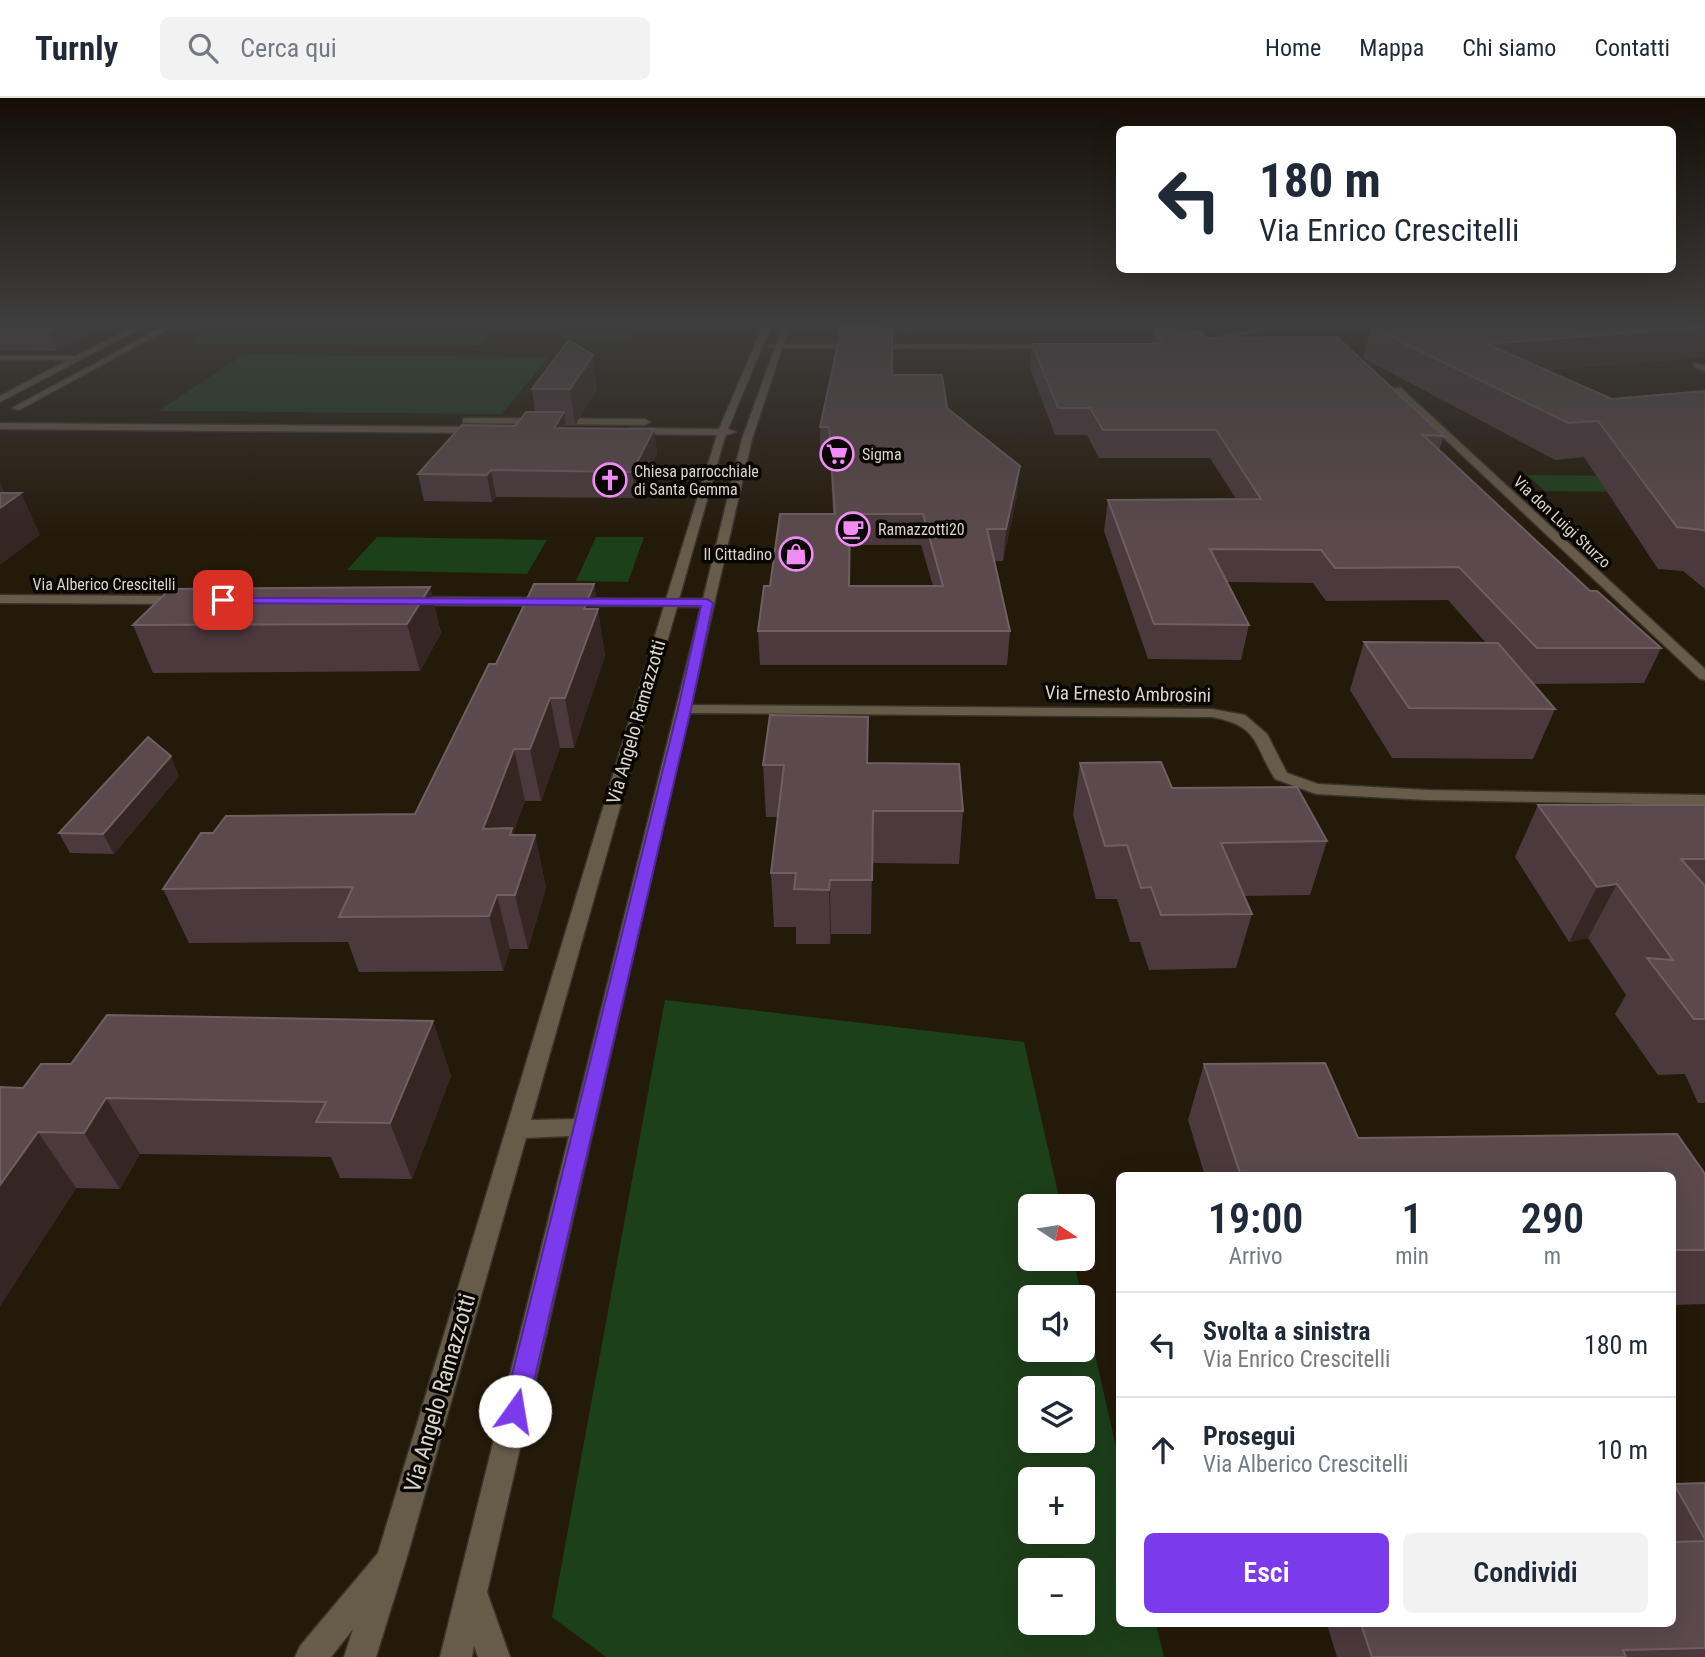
<!DOCTYPE html>
<html lang="it">
<head>
<meta charset="utf-8">
<style>
  :root { --surface:#fff; --page:#f2f2f3; --text:#1f2937; --muted:#747a83; --line:#e0e1e3; --accent:#7c3aed }
  body { margin:0; font-family:"Roboto Condensed",sans-serif; background:var(--page); color:var(--text); height:100vh; display:flex; flex-direction:column; font-size:26px; white-space:nowrap }
  * { box-sizing:border-box; margin:0 }
  p { font-size:23px; color:var(--muted) }
  .icon { flex:none; width:38px; height:38px; fill:none; stroke:currentColor; stroke-width:2; stroke-linecap:round; stroke-linejoin:round }
  .map { position:relative; flex:1; overflow:hidden }
  .side { position:absolute; left:1116px; top:1074px; width:560px; height:455px; display:flex; flex-direction:column; background:var(--surface); border-radius:10px; box-shadow:0 7px 28px #0002 }
  .side>* { flex:none }
  .top-card { position:absolute; left:1116px; top:28px; width:560px; height:147px; border-radius:10px; box-shadow:0 7px 28px #0002; background:#fff; color:var(--text); overflow:hidden }
  .needle { width:46px; rotate:102deg }
  .fabs { position:absolute; left:1018px; top:1096px; display:grid; gap:14px }
  .fabs a { display:grid; place-items:center; width:77px; height:77px; border-radius:10px; background:var(--surface); box-shadow:0 7px 28px #0002; font-size:35px }
  .pin { position:absolute; display:grid; place-items:center; width:60px; height:60px; color:#fff; margin:-30px; border-radius:14px; box-shadow:0 4px 10px #0006 }
  .me { position:absolute; width:77px; margin:-38px; rotate:13deg; stroke-linejoin:round; filter:drop-shadow(0 0 5px #0008) }
  .turn { display:flex; align-items:center; gap:24px; height:147px; padding:0 28px; font-size:32px }
  .turn .icon { width:91px; height:91px; stroke-width:2.5 }
  .turn b { display:block; font-size:49px; line-height:60px }
  .eta { display:flex; justify-content:space-evenly; align-items:center; height:119px; text-align:center }
  .eta b { font-size:42px; font-weight:600; line-height:49px }
  .button { display:flex; gap:14px; margin-top:auto; padding:14px 28px }
  .button a { flex:1; height:80px; border-radius:10px; background:var(--accent); color:#fff; font-size:28px; font-weight:600; line-height:80px; text-align:center }
  .button a+a { background:var(--page); color:var(--text) }
  ul { padding:0; list-style:none }
  li { display:flex; align-items:center; gap:21px; height:105px; padding:0 28px; border-top:2px solid var(--line) }
  li div { flex:1 }
  li b { display:block; font-size:26px }
  li em { font-style:normal }
  header { display:flex; align-items:center; gap:42px; box-sizing:border-box; height:98px; padding:0 35px; background:var(--surface); border-bottom:2px solid var(--line) }
  header strong { font-size:33px }
  nav { display:flex; gap:38px; margin-inline-start:auto; font-size:24px }
  .search { width:490px; height:63px; background:var(--page); display:flex; align-items:center; gap:18px; box-sizing:border-box; padding:0 24px; border-radius:10px; color:var(--muted); font-size:26px }
  .map>svg:first-child { display:block }
  .green { fill:#1c401a; fill-rule:evenodd }
  .lines { fill:none; stroke-linecap:round; stroke-linejoin:round }
  .minor-casing { stroke:#3a332c; stroke-width:3 }
  .minor { fill:#675b4a; fill-rule:evenodd }
  .wall { fill:#4c393e; fill-rule:evenodd }
  .shaded-wall { fill:#352523 }
  .building { fill:#5b494d; stroke:#6f5f60; stroke-width:2; fill-rule:evenodd }
  .route { fill:#7c3aed; stroke:#51269a; stroke-width:2 }
  .labels { text-anchor:middle; dominant-baseline:central; stroke-width:7; stroke-linejoin:round; paint-order:stroke }
  .far-poi-label { font-size:16px; fill:#dbd4ca; stroke:#090602; text-anchor:start }
  .far-street-label { font-size:16px; fill:#dbd4ca; stroke:#090602 }
  .street-label { font-size:19px; fill:#dbd4ca; stroke:#090602 }
  .near-street-label { font-size:23px; fill:#dbd4ca; stroke:#090602 }
</style>
</head>
<body>
<header>
<strong>Turnly</strong>
<div class="search"><svg class="icon" aria-label="search" viewBox="0 0 24 24"><circle cx="10" cy="10" r="6"/><path d="M15 15l6 6"/></svg>Cerca qui</div>
<nav><a>Home</a><a>Mappa</a><a>Chi siamo</a><a>Contatti</a></nav>
</header>
<div class="map">
<svg width="1705" height="1559" viewBox="0 0 1705 1559">
  <rect width="100%" height="100%" fill="#241a0a"/>
  <g class="green">
    <polygon points="228,223 505,223 480,247 191,245"/>
    <polygon points="568,232 634,233 628,242 560,241"/>
    <polygon points="243,257 244,257 548,259 502,316 158,313"/>
    <polygon points="1527,377 1618,378 1638,394 1545,393"/>
    <polygon points="377,439 547,442 527,476 347,472"/>
    <polygon points="596,439 644,439 628,484 576,483"/>
    <path d="M665,902L1024,944L1061,1108H1031V1160H1073L1082,1199H1031V1251H1083V1204L1120,1366V1526H1156L1164,1559H606L552,1519ZM1031,1290H1083V1342H1031ZM1031,1381H1083V1433H1031ZM1031,1472H1083V1524H1031Z"/>
  </g>
  <g class="lines">
    <defs>
      <g id="minor">
        <polygon points="145,223 154,223 0,304 0,298 68,262 0,262 0,258 76,258"/>
        <polygon points="174,223 183,223 19,312 12,310"/>
        <path d="M765,223H773L728,331L736,334L726,337L724,342L679,501H703L742,341L775,250L767,248L776,246L784,223H792L784,246H887L877,231L840,228L828,223L882,227L894,246L1054,247L1058,249L1054,251L782,250L752,341L691,607L1212,611L1245,617L1267,636L1287,675L1318,686L1427,692L1705,697V707L1427,702L1316,696L1275,681C1253,646 1260,628 1212,619L689,615L487,1494L510,1559H478L474,1548L472,1559H440L569,1038L526,1040L407,1459L376,1559H344L353,1531L331,1559H295L300,1548L378,1455L664,508L409,507L403,503L409,499L666,501L717,337L630,336L625,333L630,330L719,331ZM677,509H701L574,1021L531,1022Z"/>
        <polygon points="903,223 911,223 912,234 906,234"/>
        <polygon points="1296,223 1311,223 1197,246 1193,244"/>
        <polygon points="1694,265 1705,268 1705,273 1694,269"/>
        <polygon points="1395,290 1401,290 1705,571 1705,582 1700,581 1395,294"/>
        <polygon points="466,320 645,321 650,324 645,327 463,325 463,321"/>
        <polygon points="0,325 479,329 484,332 479,335 0,331"/>
        <polygon points="0,497 182,498 188,502 182,506 0,505"/>
      </g>
    </defs>
    <use href="#minor" class="minor-casing"/>
    <use href="#minor" class="minor"/>
  </g>
  <g class="wall">
    <polygon points="0,223 115,223 57,253 0,252"/>
    <path d="M863,223H891L892,277L947,310L1017,397L1003,463H995L1010,533L1007,567H760L758,533L770,488L833,416L830,357H820V329L886,230L882,224ZM850,447H921L933,488H850Z"/>
    <polygon points="1705,223 1705,259 1546,272 1612,301 1705,293 1705,491 1683,473 1658,471 1584,359 1555,362 1363,260 1371,229"/>
    <polygon points="1154,230 1178,232 1205,240 1444,338 1439,352 1590,493 1661,550 1644,585 1533,586 1555,611 1533,661 1392,660 1350,592 1364,544 1486,545 1448,502 1326,503 1313,485 1227,484 1249,527 1241,562 1148,561 1104,433 1108,402 1236,401 1210,360 1099,360 1087,337 1055,337 1030,270 1032,246 1152,246"/>
    <polygon points="532,291 597,291 575,327 566,327 567,330 654,331 657,355 636,400 496,399 492,404 424,403 418,376 515,328 535,314"/>
    <polygon points="594,486 605,558 574,650 560,650 541,703 525,703 513,735 514,737 535,737 546,790 528,851 510,851 503,873 359,874 348,844 189,845 163,791 213,735 415,716 496,566"/>
    <polygon points="430,489 441,535 420,573 153,575 133,527"/>
    <polygon points="868,665 963,713 959,766 872,765 871,836 831,836 830,846 796,846 796,829 774,829 771,775 778,719 766,719 763,667"/>
    <polygon points="1080,665 1172,690 1327,743 1310,797 1244,798 1252,816 1236,870 1149,872 1140,844 1130,844 1117,801 1096,801 1073,717"/>
    <polygon points="179,678 114,756 70,755 59,735"/>
    <polygon points="1538,707 1705,707 1705,1005 1698,1005 1685,976 1658,977 1615,916 1626,897 1588,840 1569,844 1515,759"/>
    <polygon points="433,923 451,978 412,1081 340,1080 331,1059 140,1056 120,1091 76,1090 0,1208 0,989 23,990"/>
    <polygon points="1204,966 1358,1040 1705,1076 1705,1206 1673,1207 1673,1078 1205,1078 1188,1022"/>
    <polygon points="1705,1385 1705,1559 1337,1559 1327,1526 1673,1526 1673,1387 1674,1386"/>
  </g>
  <g class="shaded-wall">
    <polygon points="72,223 115,223 57,253 49,234"/>
    <polygon points="1705,229 1705,259 1477,277 1487,246"/>
    <polygon points="593,257 597,291 575,327 570,291"/>
    <polygon points="564,314 568,338 554,330"/>
    <polygon points="654,331 657,355 636,400 632,374"/>
    <polygon points="1020,368 1017,397 1003,463 1006,431"/>
    <polygon points="491,372 496,399 492,404 487,377"/>
    <polygon points="0,384 7,400 0,405"/>
    <polygon points="21,395 40,437 0,467 0,410"/>
    <polygon points="594,486 605,558 574,650 565,600 584,511"/>
    <polygon points="430,489 441,535 420,573 407,526"/>
    <polygon points="550,600 560,650 541,703 530,651"/>
    <polygon points="514,651 525,703 513,735 522,775 535,737 546,790 528,851 515,797 483,731"/>
    <polygon points="171,658 179,678 114,756 103,736"/>
    <polygon points="830,782 831,836 830,846 829,792"/>
    <polygon points="1617,786 1588,840 1569,844 1597,789"/>
    <polygon points="497,797 510,851 503,873 489,818"/>
    <polygon points="433,923 451,978 412,1081 390,1025"/>
    <polygon points="106,1000 140,1056 120,1091 84,1035"/>
    <polygon points="38,1034 76,1090 0,1208 0,1087"/>
  </g>
  <g class="building">
    <polygon points="0,223 72,223 49,234 0,234"/>
    <polygon points="1377,223 1705,223 1705,229 1487,246 1612,301 1705,293 1705,433 1703,432 1677,429 1598,323 1568,325 1371,229"/>
    <polygon points="1171,228 1178,232 1201,233 1205,240 1337,239 1444,338 1423,337 1590,493 1597,493 1661,550 1537,550 1459,469 1335,470 1321,452 1210,451 1249,527 1154,526 1108,402 1261,401 1216,332 1103,332 1090,310 1058,310 1032,246 1163,246 1154,230"/>
    <path d="M839,230H892V277H942L947,310L1020,368L1006,431H987L1010,533H758L764,488H770L780,416H835L829,329H820L839,241ZM850,416H923L943,488H849Z"/>
    <polygon points="569,242 593,257 570,291 532,291"/>
    <polygon points="526,314 564,314 554,330 654,331 632,374 491,372 487,377 418,376 462,327 515,328"/>
    <polygon points="0,395 21,395 0,410"/>
    <polygon points="534,486 594,486 584,511 598,511 565,600 550,600 530,651 514,651 483,731 512,730 510,737 535,737 515,797 497,797 489,818 339,819 353,789 163,791 201,735 213,735 226,718 415,716 489,566 496,566"/>
    <polygon points="430,489 407,526 133,527 170,491"/>
    <polygon points="1364,544 1498,545 1555,611 1409,610"/>
    <polygon points="770,617 868,619 867,665 959,666 963,713 873,713 872,782 830,782 829,792 794,791 796,775 771,775 784,667 763,667"/>
    <polygon points="148,639 171,658 103,736 59,735"/>
    <polygon points="1161,664 1172,690 1297,689 1327,743 1221,745 1252,816 1161,817 1151,789 1141,790 1127,747 1105,748 1080,665"/>
    <polygon points="1538,707 1705,707 1705,761 1681,761 1705,788 1705,921 1694,921 1647,860 1673,862 1617,786 1597,789"/>
    <polygon points="107,917 433,923 390,1025 316,1024 326,1004 106,1000 84,1035 38,1034 0,1087 0,989 23,990 41,966 71,966"/>
    <polygon points="1325,965 1358,1040 1677,1036 1705,1076 1705,1152 1673,1152 1673,1078 1241,1078 1204,966"/>
    <polygon points="1705,1385 1705,1441 1674,1386"/>
    <polygon points="1705,1443 1705,1550 1623,1552 1626,1559 1372,1559 1361,1526 1673,1526 1673,1444"/>
  </g>
  <linearGradient id="sky" x2="0" y2="1"><stop stop-color="#140e06"/><stop offset="0.51" stop-color="#3f3e3e"/><stop offset="1" stop-color="#3f3e3e" stop-opacity="0"/></linearGradient>
  <rect width="1705" height="441" fill="url(#sky)"/>
  <polygon class="route" points="219,500 707,501 713,505 691,611 527,1313 524,1321 515,1325 506,1321 503,1313 678,611 701,508 223,505 218,502"/>
  <defs>
    <symbol id="supermarket-ring" viewBox="-11 -11 22 22"><circle r="9.5" fill="#090602" stroke="#f18bf5" stroke-width="1.5"/><path d="M-6-5.5h2.5l.6 2H6L4.5 2H-2.5L-4.4-4H-6ZM-1.5 3.2a1.3 1.3 0 1 0 .1 0ZM3 3.2a1.3 1.3 0 1 0 .1 0Z" fill="#f18bf5"/></symbol>
    <symbol id="church-ring" viewBox="-11 -11 22 22"><circle r="9.5" fill="#090602" stroke="#f18bf5" stroke-width="1.5"/><path d="M-1.2-6h2.4v3.5h3.3v2.4h-3.3V6h-2.4V-.1h-3.3v-2.4h3.3Z" fill="#f18bf5"/></symbol>
    <symbol id="cafe-ring" viewBox="-11 -11 22 22"><circle r="9.5" fill="#090602" stroke="#f18bf5" stroke-width="1.5"/><path d="M-5.5-4.5H6V0H3Q3 3.5 0 3.5H-2.5Q-5.5 3.5-5.5 0ZM3-3.2v2h1.7v-2ZM-6 4.5H4V6H-6Z" fill="#f18bf5"/></symbol>
    <symbol id="shop-ring" viewBox="-11 -11 22 22"><circle r="9.5" fill="#090602" stroke="#f18bf5" stroke-width="1.5"/><path d="M-5-2.5h2.3a2.7 3.5 0 0 1 5.4 0H5L5.5 6h-11ZM-1.5-2.5h3a1.5 2.3 0 0 0-3 0Z" fill="#f18bf5"/></symbol>
  </defs>
  <g fill-rule="evenodd">
    <use href="#supermarket-ring" x="818" y="337" width="38" height="38"/>
    <use href="#church-ring" x="591" y="363" width="38" height="38"/>
    <use href="#cafe-ring" x="834" y="412" width="38" height="38"/>
    <use href="#shop-ring" x="777" y="437" width="38" height="38"/>
  </g>
  <g class="labels">
    <g class="far-poi-label">
      <text x="862" y="356">Sigma</text>
      <text x="634" y="373">Chiesa parrocchiale<tspan x="634" dy="18">di Santa Gemma</tspan></text>
      <text x="878" y="431">Ramazzotti20</text>
      <text x="772" y="456" text-anchor="end">Il Cittadino</text>
    </g>
    <g class="far-street-label">
      <text transform="translate(1562 424) rotate(43)">Via don Luigi Sturzo</text>
      <text x="104" y="486">Via Alberico Crescitelli</text>
    </g>
    <g class="street-label">
      <text transform="translate(1128 596) rotate(1)">Via Ernesto Ambrosini</text>
      <text transform="translate(636 624) rotate(-74)">Via Angelo Ramazzotti</text>
    </g>
    <g class="near-street-label">
      <text transform="translate(440 1295) rotate(-74)">Via Angelo Ramazzotti</text>
    </g>
  </g>
</svg>
<div class="fabs">
<a><svg class="needle" viewBox="-14 -14 28 28"><path d="M0-13l5 13h-10z" fill="#e53935"/><path d="M0 13l5-13h-10z" fill="#747a83"/></svg></a>
<a><svg class="icon" aria-label="sound" viewBox="0 0 24 24"><path d="M4 9h4l5-4v14l-5-4H4zM17 9q2 3 0 6"/></svg></a>
<a><svg class="icon" aria-label="layers" viewBox="0 0 24 24"><path d="M12 4l9 5-9 5-9-5zM3 14l9 5 9-5"/></svg></a>
<a>+</a>
<a>−</a>
</div>
<div class="pin" style="left:223px;top:502px;background:#d93025"><svg class="icon" aria-label="arrive" viewBox="0 0 24 24"><path d="M6 21V4h12l-3 4 3 4H6"/></svg></div>
<svg class="me" style="left:515px;top:1313px" viewBox="-20 -20 40 40"><circle r="19" fill="#fff"/><path d="M0-13L10 11 0 6-10 11z" fill="#7c3aed"/></svg>
<div class="top-card">
<div class="turn"><svg class="icon" aria-label="left" viewBox="0 0 24 24"><path d="M17 20v-9H6M10 6l-5 5 5 5"/></svg><div><b>180 m</b>Via Enrico Crescitelli</div></div>
</div>
<section class="side">
<div class="eta">
<div><b>19:00</b><p>Arrivo</p></div>
<div><b>1</b><p>min</p></div>
<div><b>290</b><p>m</p></div>
</div>
<ul>
<li><svg class="icon" aria-label="left" viewBox="0 0 24 24"><path d="M17 20v-9H6M10 6l-5 5 5 5"/></svg><div><b>Svolta a sinistra</b><p>Via Enrico Crescitelli</p></div><em>180 m</em></li>
<li><svg class="icon" aria-label="ahead" viewBox="0 0 24 24"><path d="M12 20V5M6 11l6-6 6 6"/></svg><div><b>Prosegui</b><p>Via Alberico Crescitelli</p></div><em>10 m</em></li>
</ul>
<div class="button"><a>Esci</a><a>Condividi</a></div>
</section>
</div>
</body>
</html>
